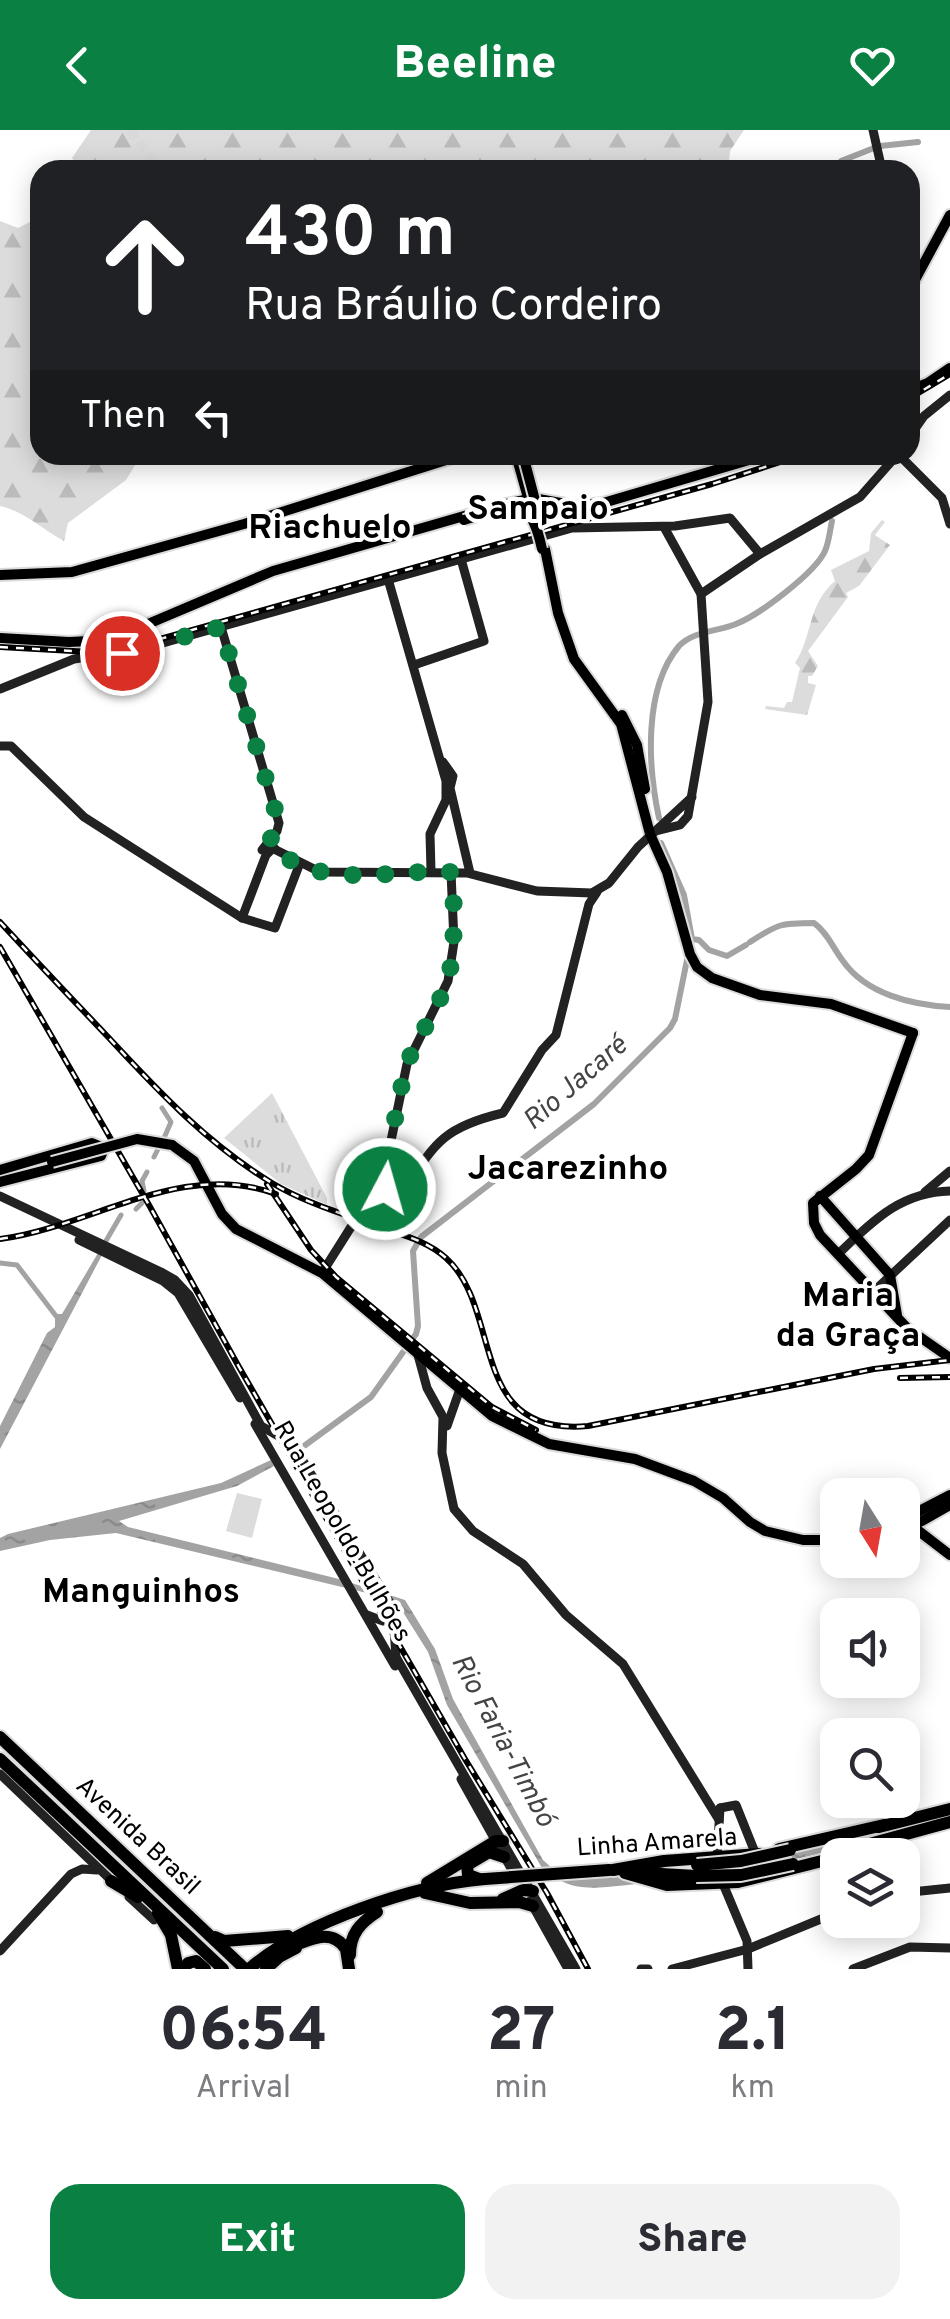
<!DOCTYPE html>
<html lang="en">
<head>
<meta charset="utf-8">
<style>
  :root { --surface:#fff; --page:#f2f2f3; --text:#2b2b33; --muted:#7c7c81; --accent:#0b8043 }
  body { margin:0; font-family:Overpass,sans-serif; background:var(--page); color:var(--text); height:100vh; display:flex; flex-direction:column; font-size:38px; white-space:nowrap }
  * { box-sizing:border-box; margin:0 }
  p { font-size:32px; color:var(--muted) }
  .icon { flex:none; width:55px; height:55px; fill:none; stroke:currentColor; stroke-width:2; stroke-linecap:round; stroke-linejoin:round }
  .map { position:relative; height:1839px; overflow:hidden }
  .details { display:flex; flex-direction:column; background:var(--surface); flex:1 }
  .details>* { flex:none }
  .banner { position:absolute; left:30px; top:30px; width:890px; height:305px; border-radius:30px; box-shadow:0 5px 25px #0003; background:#202124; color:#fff; overflow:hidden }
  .needle { width:65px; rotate:169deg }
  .tools { position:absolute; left:820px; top:1348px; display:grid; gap:20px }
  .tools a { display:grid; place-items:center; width:100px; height:100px; border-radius:20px; background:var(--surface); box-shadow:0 5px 25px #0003; font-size:50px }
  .pin { position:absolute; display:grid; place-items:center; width:85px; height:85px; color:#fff; margin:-42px; border:5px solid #fff; border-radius:50%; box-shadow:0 2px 10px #0007 }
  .me { position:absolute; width:110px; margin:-55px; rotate:6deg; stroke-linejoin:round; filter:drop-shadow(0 0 8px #0008) }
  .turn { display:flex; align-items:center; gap:35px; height:210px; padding:0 50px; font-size:45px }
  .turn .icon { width:130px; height:130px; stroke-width:2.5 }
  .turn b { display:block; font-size:70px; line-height:85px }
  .then { display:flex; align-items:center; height:95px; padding:0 50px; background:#0003; gap:20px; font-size:38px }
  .eta { display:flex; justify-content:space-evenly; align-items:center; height:170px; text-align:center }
  .eta b { font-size:60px; font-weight:800; line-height:70px }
  .button { display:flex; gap:20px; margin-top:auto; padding:20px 50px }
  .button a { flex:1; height:115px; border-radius:30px; background:var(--accent); color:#fff; font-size:40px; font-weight:800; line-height:115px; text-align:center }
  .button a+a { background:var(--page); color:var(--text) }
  header { display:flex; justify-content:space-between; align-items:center; height:130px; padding:0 50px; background:var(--accent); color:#fff; font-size:45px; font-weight:800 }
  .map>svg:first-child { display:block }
  .grass { fill:url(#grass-tufts) }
  .forest { fill:url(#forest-firs) }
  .pitch { fill:#dcdcdc }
  .water { fill:url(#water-ripples) }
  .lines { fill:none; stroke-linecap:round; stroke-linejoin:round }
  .canal { stroke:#a3a3a3; stroke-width:5 }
  .river { stroke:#a3a3a3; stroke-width:6 }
  .primary-tunnel { stroke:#d9d9d9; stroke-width:10; stroke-dasharray:10 5; stroke-linecap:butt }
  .primary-casing { stroke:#dbdbdb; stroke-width:14 }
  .highway-casing { stroke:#dbdbdb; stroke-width:16 }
  .secondary { stroke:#222; stroke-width:9 }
  .primary { stroke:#000; stroke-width:10 }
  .highway { stroke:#000; stroke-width:12 }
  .rail-casing { stroke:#000; stroke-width:6 }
  .rail { stroke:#fff; stroke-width:2.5; stroke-dasharray:8; stroke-linecap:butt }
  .primary-bridge-casing { stroke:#dbdbdb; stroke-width:14; stroke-linecap:butt }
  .highway-bridge-casing { stroke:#dbdbdb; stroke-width:16; stroke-linecap:butt }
  .primary-bridge { stroke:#000; stroke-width:10 }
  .highway-bridge { stroke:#000; stroke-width:12 }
  .route { stroke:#0b8043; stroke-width:18; stroke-dasharray:0 32.4 }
  .labels { text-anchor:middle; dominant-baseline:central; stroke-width:8; stroke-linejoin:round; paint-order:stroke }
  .street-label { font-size:25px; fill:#000; stroke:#fff }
  .water-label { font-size:28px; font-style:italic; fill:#444; stroke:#fff }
  .district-label { font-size:35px; font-weight:bold; fill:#000; stroke:#fff }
</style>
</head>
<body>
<header><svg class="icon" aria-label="back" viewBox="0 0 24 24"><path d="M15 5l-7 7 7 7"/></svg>Beeline<svg class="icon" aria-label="heart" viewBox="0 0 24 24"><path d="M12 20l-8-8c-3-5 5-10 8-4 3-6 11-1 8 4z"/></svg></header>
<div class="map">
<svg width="950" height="1839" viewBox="0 0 950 1839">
  <defs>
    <pattern id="grass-tufts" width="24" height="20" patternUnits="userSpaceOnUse" patternTransform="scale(2.5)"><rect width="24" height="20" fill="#dcdcdc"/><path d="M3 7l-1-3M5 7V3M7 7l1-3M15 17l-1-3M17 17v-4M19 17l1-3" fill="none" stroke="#bbb"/></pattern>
    <pattern id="forest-firs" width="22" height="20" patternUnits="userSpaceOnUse" patternTransform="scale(2.5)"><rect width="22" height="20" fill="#dcdcdc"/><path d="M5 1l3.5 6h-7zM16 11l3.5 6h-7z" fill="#bbb"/></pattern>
    <pattern id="water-ripples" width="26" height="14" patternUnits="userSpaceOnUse" patternTransform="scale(2.5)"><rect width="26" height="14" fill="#a3a3a3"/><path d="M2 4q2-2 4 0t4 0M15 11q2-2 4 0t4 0" fill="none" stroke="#8b8b8b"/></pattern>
  </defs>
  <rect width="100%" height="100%" fill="#fff"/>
  <polygon class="grass" points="272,963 327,1068 327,1075 281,1054 224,1008"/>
  <g class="forest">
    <polygon points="91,0 744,0 730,21 728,40 81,40 72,28"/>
    <path d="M40,87V325H145L140,327L126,350L68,393L64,411C40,398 26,382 0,376V91L18,98Z"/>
    <path d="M882,390L885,392L875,405L890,415L859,456L846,463L848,467L808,521L818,536L812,546H808V553L816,555L807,585L765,579L766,576L784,578L787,572H792L800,538L795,533C813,506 807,475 835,451L831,440L869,421L871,403Z"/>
  </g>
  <polygon class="pitch" points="237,1363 262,1369 252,1408 226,1401"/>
  <g class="water">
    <polygon points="98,1123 102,1125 0,1319 0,1296 47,1203 55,1197 55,1184 62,1184"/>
    <path d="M271,1330L274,1336L237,1356L119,1391L128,1397L339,1449L405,1470L435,1519L453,1569L543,1730L553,1739L575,1750L744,1736L939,1686L950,1687C847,1717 743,1748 636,1754C616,1756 594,1760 575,1756C562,1753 551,1746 542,1738L447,1575L428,1522L401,1479L388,1468L116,1403L50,1410L0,1421V1408L8,1404L221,1353Z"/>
  </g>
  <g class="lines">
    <g class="canal">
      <polyline points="162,978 171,992 164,1008"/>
      <polyline points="154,1027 158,1019"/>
      <polyline points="144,1061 142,1051 147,1042"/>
      <polyline points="136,1079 142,1073"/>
      <polyline points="103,1116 121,1085"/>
      <polyline points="0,1133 17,1135 56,1186"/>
    </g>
    <g class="river">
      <polyline points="880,16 918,12"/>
      <polyline points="840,40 841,31 874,18"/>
      <path d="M659,688C648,637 643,559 679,516C693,501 719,501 736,494C759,485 815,443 825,421C829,412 830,400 832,391"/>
      <polyline points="661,713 684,765 692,809 699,810 709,820 727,826 746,815"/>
      <path d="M750,812C778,794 780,793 814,793C827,802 833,818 843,831C866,864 912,875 950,877"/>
      <polyline points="304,1316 371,1267 416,1204 418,1196 413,1121 421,1107 594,974 670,898 675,889 687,830"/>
    </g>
    <polyline class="primary-tunnel" points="130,0 159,40"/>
    <defs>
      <g id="primary">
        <polyline points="910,159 950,85"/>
        <polyline points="910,260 928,253 950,238"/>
        <polyline points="516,325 528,368"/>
        <polyline points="502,375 533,368 577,376 603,373 766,325"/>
        <polyline points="545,419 558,483 574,529 621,594 650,704 667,742 690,824 697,837 712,848 760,865 831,874 913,903"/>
        <polyline points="0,445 72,442 244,394 462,325"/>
        <polyline points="0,508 69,512 110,510 273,441 471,384"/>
        <polyline points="622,585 637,615 645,659"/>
        <polyline points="913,903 869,1025 856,1039 813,1073 814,1093 820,1105 907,1198 950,1228"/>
        <polyline points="172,1015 194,1031 222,1084 236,1099 322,1143 492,1286 549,1314 635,1329 694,1351 723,1368 750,1392 765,1401 803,1410 838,1410"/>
        <polyline points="0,1040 92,1013 104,1018 101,1026 0,1052"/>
        <polyline points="820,1066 890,1145 897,1185"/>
        <polyline points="902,1390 950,1365"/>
        <polyline points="911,1395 950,1425"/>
        <polyline points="902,1397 920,1392 950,1375"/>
      </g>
      <g id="highway">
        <polyline points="0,1607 245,1839"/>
        <polyline points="0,1629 223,1839"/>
        <polyline points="879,1697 950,1679"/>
        <polyline points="779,1719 884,1695"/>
        <polyline points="829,1725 950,1692"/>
        <polyline points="613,1740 664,1731 759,1724"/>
        <polyline points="625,1743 667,1755 738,1752 838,1727"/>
        <polyline points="644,1743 696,1746"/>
        <polyline points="479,1749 468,1745 467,1735 489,1722 504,1727"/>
        <polyline points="111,1751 138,1767"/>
        <polyline points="427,1753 496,1711 503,1711"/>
        <polyline points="425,1763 470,1773 519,1772 533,1776"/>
        <polyline points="503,1769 523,1760 533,1761"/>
        <polyline points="158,1783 171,1805 178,1839"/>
        <polyline points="215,1807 224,1811 288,1806"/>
        <path d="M290,1817C310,1810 331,1797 346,1819L349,1839"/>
        <path d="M350,1825C350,1804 360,1793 377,1782"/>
        <polyline points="184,1839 188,1833 196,1831 205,1839"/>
        <path d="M249,1839C303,1792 414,1755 485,1749"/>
        <polyline points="266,1839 279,1827 296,1818"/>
      </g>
    </defs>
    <use href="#primary" class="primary-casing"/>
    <use href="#highway" class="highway-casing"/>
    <g class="secondary">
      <polyline points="873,0 882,40"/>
      <polyline points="910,306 924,286 950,265"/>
      <polyline points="899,325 942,368 950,394"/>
      <polyline points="388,449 446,651 446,670 430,704 431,741"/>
      <polyline points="701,464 760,424 860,367 897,325"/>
      <polyline points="221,497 279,693 277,701 262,720"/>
      <polyline points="414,535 484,511 461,429"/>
      <polyline points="0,559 74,529 145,518 572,398 675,396 730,388 760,424"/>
      <polyline points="0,616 11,616 84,687 242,788 275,798 300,733"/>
      <polyline points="443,632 453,646 450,658 470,743"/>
      <polyline points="656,701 680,695 688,686 708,572 701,464 664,397"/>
      <polyline points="269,712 276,720 320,742 467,743 537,761 592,763 609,753 638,717 692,667"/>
      <polyline points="242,788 266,725 272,719"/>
      <polyline points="925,1062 950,1041"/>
      <polyline points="0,1066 161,1142 175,1150 189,1165 261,1296 289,1312 300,1326 389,1471 393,1484 396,1527 576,1839"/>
      <path d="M370,1069L400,1067C434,1015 440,998 503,983L542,920L556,905L589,774L597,762"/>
      <polyline points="358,1087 383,1049 407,934 448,851 454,812 451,742"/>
      <polyline points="79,1110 163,1151 178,1163 240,1268"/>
      <path d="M838,1124C872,1092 900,1062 950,1061"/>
      <polyline points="322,1143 351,1097"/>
      <polyline points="873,1162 950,1090"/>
      <polyline points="418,1225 427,1258 443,1287 442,1323 454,1379 473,1401 523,1434 566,1485 623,1534 719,1690"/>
      <polyline points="255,1294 395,1536"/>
      <polyline points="447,1296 460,1259"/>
      <polyline points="367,1485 383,1491 388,1486 388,1477"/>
      <polyline points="0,1644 114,1753"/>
      <polyline points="461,1649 517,1749"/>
      <polyline points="720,1678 736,1675 756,1725"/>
      <polyline points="717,1729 720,1678"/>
      <polyline points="721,1749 747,1811 748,1839"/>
      <polyline points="902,1763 950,1758"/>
      <polyline points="129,1767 154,1790"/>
      <polyline points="530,1771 568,1839"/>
      <polyline points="0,1821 71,1744 82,1739 97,1740"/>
      <polyline points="641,1839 648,1839"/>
      <polyline points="672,1839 748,1819 838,1782"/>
      <polyline points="853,1839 910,1817 950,1818"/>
    </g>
    <use href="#primary" class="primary"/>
    <use href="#highway" class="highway"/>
    <defs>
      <g id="rail">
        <polyline points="910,268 950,244"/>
        <polyline points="0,517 91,522 135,516 712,354 802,325"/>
        <path d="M0,792C36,831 72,869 109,908C160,963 208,1014 272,1053C307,1074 347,1085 385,1099C406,1106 428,1112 446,1128C504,1180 466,1307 588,1296L874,1239L950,1230"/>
        <polyline points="0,817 149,1075 239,1237 465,1629 547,1763 588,1839"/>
        <polyline points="267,1054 311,1120 336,1147 492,1277 536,1300"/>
        <path d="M0,1109C92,1097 181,1029 276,1064"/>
        <polyline points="900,1248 950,1247"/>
      </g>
    </defs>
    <use href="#rail" class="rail-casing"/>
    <use href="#rail" class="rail"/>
    <defs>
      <g id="primary-bridge">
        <polyline points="523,325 541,393"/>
        <path d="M464,390C512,376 529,359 542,419"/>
        <polyline points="52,1032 137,1009 172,1015"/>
      </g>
      <g id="highway-bridge">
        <polyline points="697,1735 741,1731 790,1720"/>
        <polyline points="696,1746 741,1745 793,1734"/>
        <polyline points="485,1749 609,1740"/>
      </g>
    </defs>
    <use href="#primary-bridge" class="primary-bridge-casing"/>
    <use href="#highway-bridge" class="highway-bridge-casing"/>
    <use href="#primary-bridge" class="primary-bridge"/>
    <use href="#highway-bridge" class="highway-bridge"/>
  </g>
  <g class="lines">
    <path class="route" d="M122,523L221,497L279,693L269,712C313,764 393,738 451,742L455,790L450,842L440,869L406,934L383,1049L385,1059"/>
  </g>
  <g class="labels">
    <g class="street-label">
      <text transform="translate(341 1402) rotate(60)">Rua Leopoldo Bulhões</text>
      <text transform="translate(137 1707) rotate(43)">Avenida Brasil</text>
      <text transform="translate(657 1714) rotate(-4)">Linha Amarela</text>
    </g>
    <g class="water-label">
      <text transform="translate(576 954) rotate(-41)">Rio Jacaré</text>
      <text transform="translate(502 1611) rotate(62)">Rio Faria-Timbó</text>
    </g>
    <g class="district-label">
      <text x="538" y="380">Sampaio</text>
      <text x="330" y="399">Riachuelo</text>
      <text x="568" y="1040">Jacarezinho</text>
      <text x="848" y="1167">Maria<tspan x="848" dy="40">da Graça</tspan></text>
      <text x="141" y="1463">Manguinhos</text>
    </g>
  </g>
</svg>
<div class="tools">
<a><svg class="needle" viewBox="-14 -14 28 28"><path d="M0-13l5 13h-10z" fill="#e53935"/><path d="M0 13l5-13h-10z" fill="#7c7c81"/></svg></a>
<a><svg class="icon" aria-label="sound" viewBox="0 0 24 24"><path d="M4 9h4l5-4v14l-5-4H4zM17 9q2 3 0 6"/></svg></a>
<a><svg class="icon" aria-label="search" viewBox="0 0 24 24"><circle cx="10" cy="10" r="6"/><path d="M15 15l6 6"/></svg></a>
<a><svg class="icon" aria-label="layers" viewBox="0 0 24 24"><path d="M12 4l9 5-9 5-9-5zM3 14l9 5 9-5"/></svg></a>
</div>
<div class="pin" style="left:122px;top:523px;background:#d93025"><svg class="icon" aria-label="arrive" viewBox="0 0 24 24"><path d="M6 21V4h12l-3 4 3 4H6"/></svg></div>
<svg class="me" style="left:385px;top:1059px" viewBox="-20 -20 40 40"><circle r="17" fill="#0b8043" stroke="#fff" stroke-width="3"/><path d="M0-11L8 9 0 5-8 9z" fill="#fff"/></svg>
<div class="banner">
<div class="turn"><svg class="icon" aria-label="ahead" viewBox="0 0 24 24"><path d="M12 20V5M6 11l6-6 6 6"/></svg><div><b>430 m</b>Rua Bráulio Cordeiro</div></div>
<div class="then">Then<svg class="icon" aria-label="left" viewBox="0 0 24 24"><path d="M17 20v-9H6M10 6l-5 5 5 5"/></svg></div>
</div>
</div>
<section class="details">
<div class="eta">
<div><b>06:54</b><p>Arrival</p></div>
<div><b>27</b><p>min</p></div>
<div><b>2.1</b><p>km</p></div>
</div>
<div class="button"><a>Exit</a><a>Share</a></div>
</section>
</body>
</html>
